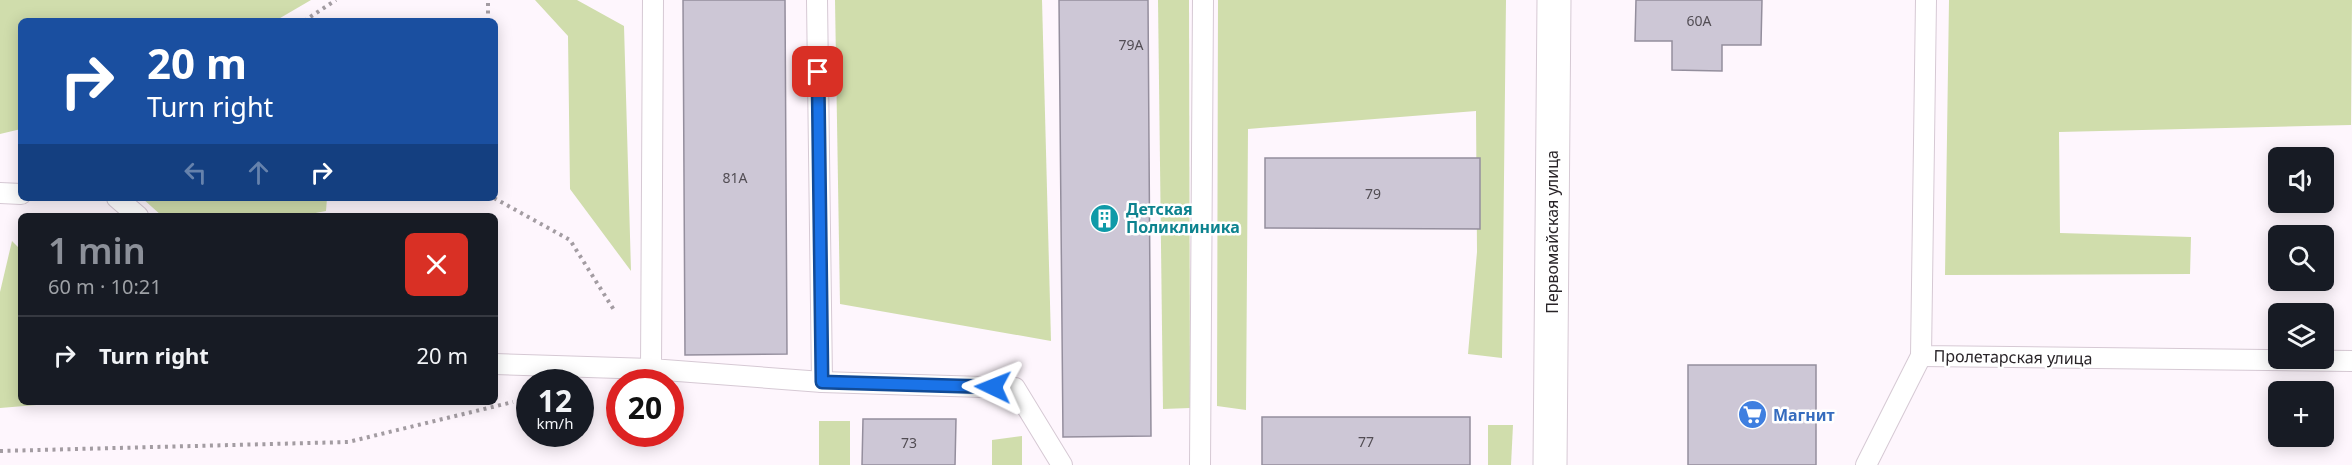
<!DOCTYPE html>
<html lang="en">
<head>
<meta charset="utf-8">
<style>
  :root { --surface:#171b24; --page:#242831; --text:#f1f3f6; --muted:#9ea1a6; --line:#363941; --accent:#8c9099 }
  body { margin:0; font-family:"Noto Sans",sans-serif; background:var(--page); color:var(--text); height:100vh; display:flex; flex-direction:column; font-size:22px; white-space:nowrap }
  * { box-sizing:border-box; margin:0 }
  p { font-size:20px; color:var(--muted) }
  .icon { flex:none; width:33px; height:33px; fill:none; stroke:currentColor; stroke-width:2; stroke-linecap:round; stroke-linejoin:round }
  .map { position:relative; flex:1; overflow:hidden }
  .panel { position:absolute; left:18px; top:213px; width:480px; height:192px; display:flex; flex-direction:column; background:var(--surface); border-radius:9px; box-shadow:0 3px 15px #0003 }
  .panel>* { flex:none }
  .top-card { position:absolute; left:18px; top:18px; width:480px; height:183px; border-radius:9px; box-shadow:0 3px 15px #0003; background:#1a4fa0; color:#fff; overflow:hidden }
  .controls { position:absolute; left:2268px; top:147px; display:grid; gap:12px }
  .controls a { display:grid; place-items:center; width:66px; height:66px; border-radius:9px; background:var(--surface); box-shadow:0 3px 15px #0003; font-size:30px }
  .speed { position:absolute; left:516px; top:369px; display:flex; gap:12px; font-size:30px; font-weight:700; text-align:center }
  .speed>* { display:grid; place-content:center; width:78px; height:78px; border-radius:50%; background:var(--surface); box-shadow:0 3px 15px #0003; line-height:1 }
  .speed small { font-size:15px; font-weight:400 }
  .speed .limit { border:9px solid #d22; background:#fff; color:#111 }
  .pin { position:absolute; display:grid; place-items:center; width:51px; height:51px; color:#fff; margin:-26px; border-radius:12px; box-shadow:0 3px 9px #0006 }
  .me { position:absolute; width:66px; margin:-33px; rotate:272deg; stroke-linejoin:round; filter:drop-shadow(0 0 4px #0008) }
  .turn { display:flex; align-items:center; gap:21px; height:126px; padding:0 30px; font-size:27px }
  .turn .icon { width:78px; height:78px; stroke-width:2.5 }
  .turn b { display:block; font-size:42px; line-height:51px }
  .lanes { display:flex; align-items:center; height:57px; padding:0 30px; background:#0003; justify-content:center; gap:30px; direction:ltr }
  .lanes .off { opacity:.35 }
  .round { display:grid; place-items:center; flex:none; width:63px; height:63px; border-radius:9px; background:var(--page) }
  .summary { display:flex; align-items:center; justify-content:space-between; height:102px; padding:0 30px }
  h1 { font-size:36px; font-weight:600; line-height:45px; color:var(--accent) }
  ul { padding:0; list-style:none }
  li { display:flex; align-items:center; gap:18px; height:78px; padding:0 30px; border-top:2px solid var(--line) }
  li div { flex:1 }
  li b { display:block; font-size:22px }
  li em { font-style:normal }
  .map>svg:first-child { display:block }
  .green { fill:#d0ddac }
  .building { fill:#cdc7d6; stroke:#948e9d; stroke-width:1.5 }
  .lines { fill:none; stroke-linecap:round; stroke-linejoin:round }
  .service-casing { stroke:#d6c9d4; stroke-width:22 }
  .secondary-casing { stroke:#d6c9d4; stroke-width:35 }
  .path { stroke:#a39ca2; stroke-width:4; stroke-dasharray:3 4.5; stroke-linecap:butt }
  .service { stroke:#fff; stroke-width:20 }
  .secondary { stroke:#fff; stroke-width:33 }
  .route-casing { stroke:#114b97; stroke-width:15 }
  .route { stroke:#1a73e8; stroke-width:10 }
  .labels { text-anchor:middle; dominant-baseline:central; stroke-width:5; stroke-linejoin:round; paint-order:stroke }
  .number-label { font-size:14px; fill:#524d54 }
  .culture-label { font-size:16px; font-weight:bold; fill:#0d838f; stroke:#fff; text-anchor:start }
  .street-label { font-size:16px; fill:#292428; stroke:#fff }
  .shop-label { font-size:16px; font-weight:bold; fill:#366cbe; stroke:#fff; text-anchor:start }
</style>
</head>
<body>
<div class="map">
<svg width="2352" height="465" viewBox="0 0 2352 465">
  <rect width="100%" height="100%" fill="#fef6fd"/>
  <g class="green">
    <polygon points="0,0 311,0 275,21 21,21 21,129 0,134"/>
    <polygon points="535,0 577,0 624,26 631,271 570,189 568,36"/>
    <polygon points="835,0 1042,0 1051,341 840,304"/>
    <polygon points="1158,0 1189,0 1190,408 1163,409"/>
    <polygon points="1218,0 1506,0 1502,358 1468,354 1477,252 1476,111 1248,129 1246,410 1217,406"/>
    <polygon points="1949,0 2352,0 2351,125 2059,132 2060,233 2191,237 2190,274 1945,275"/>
    <polygon points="142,198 327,198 326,211 300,216 162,216"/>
    <polygon points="12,241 21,250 21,402 73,402 0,408 0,292"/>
    <rect x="819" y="421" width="31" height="44"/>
    <polygon points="1488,425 1513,425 1511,465 1488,465"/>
    <polygon points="1022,436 1022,465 992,465 992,440"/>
  </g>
  <g class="building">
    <polygon points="683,0 785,0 787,354 685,355"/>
    <polygon points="1059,0 1148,0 1151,436 1063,437"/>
    <polygon points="1636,0 1762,0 1761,45 1722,45 1722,71 1672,70 1672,41 1635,41"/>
    <polygon points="1265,158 1480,158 1480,229 1265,228"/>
    <rect x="1688" y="365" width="128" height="100"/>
    <rect x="1262" y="417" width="208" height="48"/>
    <polygon points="863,419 956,419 955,465 862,465"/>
  </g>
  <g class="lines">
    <defs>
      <g id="service">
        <polyline points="653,0 651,369 822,382 1015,388 1062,465"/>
        <polyline points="817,0 822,382"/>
        <polyline points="1926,0 1921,356 2352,361"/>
        <polyline points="0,193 21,194"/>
        <polyline points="117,198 138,216"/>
        <polyline points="495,364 651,369"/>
        <polyline points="1200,465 1203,0"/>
        <polyline points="1866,465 1921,356"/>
      </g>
      <polyline id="secondary" points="1550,465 1554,0"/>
    </defs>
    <use href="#service" class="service-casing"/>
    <use href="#secondary" class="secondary-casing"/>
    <g class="path">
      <polyline points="304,21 336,0"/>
      <polyline points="488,21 488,0"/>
      <polyline points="494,198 570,240 614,310"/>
      <polyline points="0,451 348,442 513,402"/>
    </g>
    <use href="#service" class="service"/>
    <use href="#secondary" class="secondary"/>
  </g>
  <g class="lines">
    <defs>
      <polyline id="route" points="818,72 822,382 993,387"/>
    </defs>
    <use href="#route" class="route-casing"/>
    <use href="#route" class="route"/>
  </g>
  <defs>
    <symbol id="building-disc" viewBox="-11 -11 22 22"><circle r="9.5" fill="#0f9aa8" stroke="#fff"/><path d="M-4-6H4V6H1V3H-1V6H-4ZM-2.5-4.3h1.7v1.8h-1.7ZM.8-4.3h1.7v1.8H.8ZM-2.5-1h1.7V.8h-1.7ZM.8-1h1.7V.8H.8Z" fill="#fff"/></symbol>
    <symbol id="supermarket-disc" viewBox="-11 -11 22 22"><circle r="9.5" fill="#3f7fe0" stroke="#fff"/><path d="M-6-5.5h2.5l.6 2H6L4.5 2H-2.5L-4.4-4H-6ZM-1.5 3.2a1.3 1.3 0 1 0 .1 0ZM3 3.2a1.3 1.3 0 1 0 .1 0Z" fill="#fff"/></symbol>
  </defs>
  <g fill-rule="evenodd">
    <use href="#building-disc" x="1088" y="202" width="33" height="33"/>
    <use href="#supermarket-disc" x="1736" y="398" width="33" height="33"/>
  </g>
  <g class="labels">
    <g class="number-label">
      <text x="1699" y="20">60А</text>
      <text x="1131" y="44">79А</text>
      <text x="735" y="177">81А</text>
      <text x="1373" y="193">79</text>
      <text x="1366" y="441">77</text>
      <text x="909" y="442">73</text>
    </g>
    <g class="culture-label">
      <text x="1126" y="209">Детская<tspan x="1126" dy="18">Поликлиника</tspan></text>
    </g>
    <g class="street-label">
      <text transform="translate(1552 232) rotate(-90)">Первомайская улица</text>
      <text transform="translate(2013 357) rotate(1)">Пролетарская улица</text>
    </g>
    <g class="shop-label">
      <text x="1773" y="415">Магнит</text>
    </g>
  </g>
</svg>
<div class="controls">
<a><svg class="icon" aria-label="sound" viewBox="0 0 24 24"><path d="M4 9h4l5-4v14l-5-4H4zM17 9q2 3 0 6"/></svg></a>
<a><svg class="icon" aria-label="search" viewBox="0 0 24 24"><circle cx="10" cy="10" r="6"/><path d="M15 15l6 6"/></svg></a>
<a><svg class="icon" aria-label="layers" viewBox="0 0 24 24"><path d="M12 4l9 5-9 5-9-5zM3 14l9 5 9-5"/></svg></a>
<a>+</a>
</div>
<div class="speed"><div>12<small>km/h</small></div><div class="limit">20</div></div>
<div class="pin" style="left:818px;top:72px;background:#d93025"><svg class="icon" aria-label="arrive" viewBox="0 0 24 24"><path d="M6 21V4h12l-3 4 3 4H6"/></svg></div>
<svg class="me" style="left:993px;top:387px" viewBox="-20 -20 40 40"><path d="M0-17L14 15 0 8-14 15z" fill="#1a73e8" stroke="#fff" stroke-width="4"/></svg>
<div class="top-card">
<div class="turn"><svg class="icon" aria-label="right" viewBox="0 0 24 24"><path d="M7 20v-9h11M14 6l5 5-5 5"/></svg><div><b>20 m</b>Turn right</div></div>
<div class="lanes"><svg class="icon off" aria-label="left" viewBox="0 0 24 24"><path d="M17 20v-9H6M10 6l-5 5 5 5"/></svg><svg class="icon off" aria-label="ahead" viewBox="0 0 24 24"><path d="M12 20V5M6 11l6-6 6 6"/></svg><svg class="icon" aria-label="right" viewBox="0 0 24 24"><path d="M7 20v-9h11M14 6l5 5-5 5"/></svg></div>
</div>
<section class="panel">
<div class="summary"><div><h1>1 min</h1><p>60 m · 10:21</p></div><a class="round" style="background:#d93025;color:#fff"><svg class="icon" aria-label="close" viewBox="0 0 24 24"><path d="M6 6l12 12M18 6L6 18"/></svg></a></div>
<ul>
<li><svg class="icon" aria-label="right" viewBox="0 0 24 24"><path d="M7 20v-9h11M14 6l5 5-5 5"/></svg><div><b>Turn right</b></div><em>20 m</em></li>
</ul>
</section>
</div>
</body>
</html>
